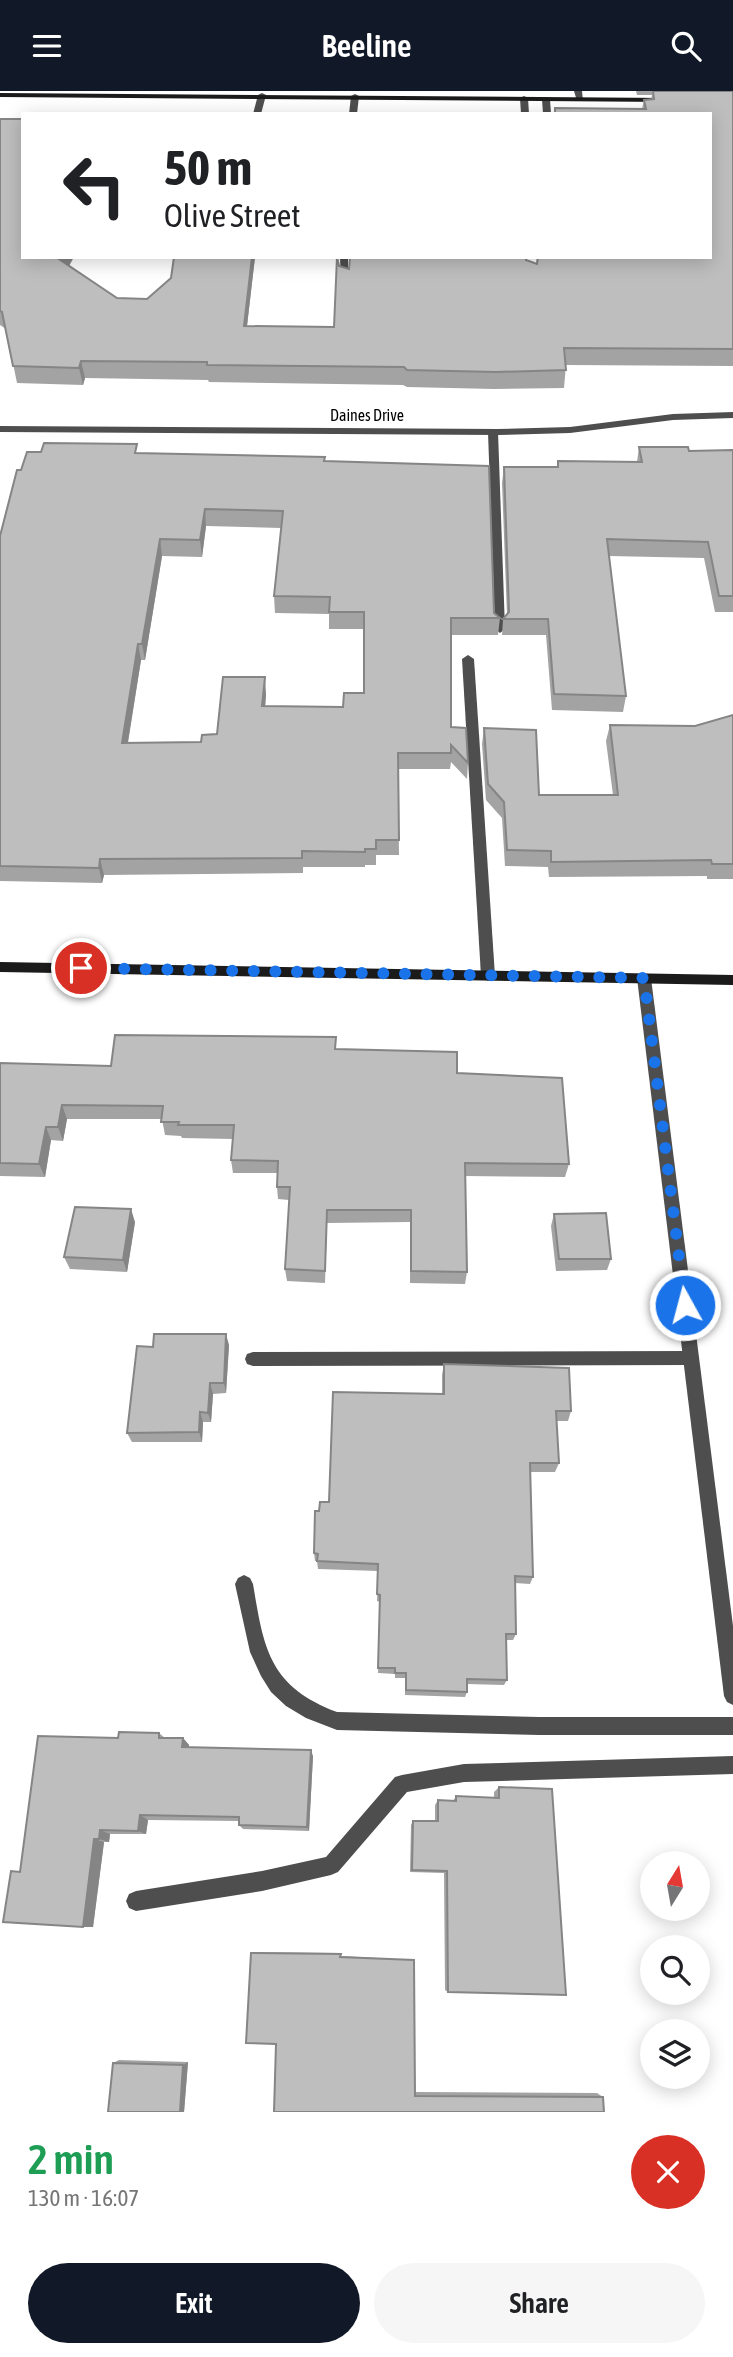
<!DOCTYPE html>
<html lang="en">
<head>
<meta charset="utf-8">
<style>
  :root { --surface:#fff; --page:#f6f6f6; --text:#202124; --muted:#757577; --accent:#111827 }
  body { margin:0; font-family:"Asap Condensed",sans-serif; background:var(--page); color:var(--text); height:100vh; display:flex; flex-direction:column; font-size:26px; white-space:nowrap }
  * { box-sizing:border-box; margin:0 }
  p { font-size:23px; color:var(--muted) }
  .icon { flex:none; width:38px; height:38px; fill:none; stroke:currentColor; stroke-width:2; stroke-linecap:round; stroke-linejoin:round }
  .map { position:relative; height:2021px; overflow:hidden }
  .side { display:flex; flex-direction:column; background:var(--surface); flex:1 }
  .side>* { flex:none }
  .banner { position:absolute; left:21px; top:21px; width:691px; height:147px; border-radius:0px; box-shadow:0 4px 18px #0003; background:#fff; color:var(--text); overflow:hidden }
  .needle { width:46px; rotate:11deg }
  .fabs { position:absolute; left:640px; top:1760px; display:grid; gap:14px }
  .fabs a { display:grid; place-items:center; width:70px; height:70px; border-radius:50%; background:var(--surface); box-shadow:0 4px 18px #0003; font-size:35px }
  .pin { position:absolute; display:grid; place-items:center; width:60px; height:60px; color:#fff; margin:-30px; border:4px solid #fff; border-radius:50%; box-shadow:0 2px 7px #0007 }
  .me { position:absolute; width:77px; margin:-38px; rotate:353deg; stroke-linejoin:round; filter:drop-shadow(0 0 5px #0008) }
  .turn { display:flex; align-items:center; gap:24px; height:147px; padding:0 28px; font-size:32px }
  .turn .icon { width:91px; height:91px; stroke-width:2.5 }
  .turn b { display:block; font-size:49px; line-height:60px }
  .round { display:grid; place-items:center; flex:none; width:74px; height:74px; border-radius:37px; background:var(--page) }
  .headline { display:flex; align-items:center; justify-content:space-between; height:119px; padding:0 28px }
  h1 { font-size:42px; font-weight:600; line-height:52px; color:#1e9e55 }
  .action { display:flex; gap:14px; margin-top:auto; padding:14px 28px }
  .action a { flex:1; height:80px; border-radius:42px; background:var(--accent); color:#fff; font-size:28px; font-weight:600; line-height:80px; text-align:center }
  .action a+a { background:var(--page); color:var(--text) }
  header { display:flex; justify-content:space-between; align-items:center; height:91px; padding:0 28px; background:var(--accent); color:#fff; font-size:32px; font-weight:600 }
  .map>svg:first-child { display:block }
  .lines { fill:none; stroke-linecap:round; stroke-linejoin:round }
  .lane { fill:#4e4e4e; fill-rule:evenodd }
  .street { fill:#4e4e4e; fill-rule:evenodd }
  .secondary { fill:#1b1b1b; fill-rule:evenodd }
  .wall { fill:#a3a3a3; fill-rule:evenodd }
  .shaded-wall { fill:#858585 }
  .building { fill:#bebebe; stroke:#858585; stroke-width:2; fill-rule:evenodd }
  .route { stroke:#1a73e8; stroke-width:12; stroke-dasharray:0 21.6 }
  .labels { text-anchor:middle; dominant-baseline:central; stroke-width:5; stroke-linejoin:round; paint-order:stroke }
  .far-street-label { font-size:16px; fill:#000; stroke:#fff }
</style>
</head>
<body>
<header><svg class="icon" aria-label="menu" viewBox="0 0 24 24"><path d="M4 6h16M4 12h16M4 18h16"/></svg>Beeline<svg class="icon" aria-label="search" viewBox="0 0 24 24"><circle cx="10" cy="10" r="6"/><path d="M15 15l6 6"/></svg></header>
<div class="map">
<svg width="733" height="2021" viewBox="0 0 733 2021">
  <rect width="100%" height="100%" fill="#fff"/>
  <g class="lines">
    <g class="lane">
      <polygon points="262,2 266,4 261,23 253,23 258,4"/>
      <polygon points="355,3 359,5 357,23 349,23 351,5"/>
      <polygon points="524,5 528,7 529,23 521,23 520,7"/>
      <polygon points="546,6 550,8 551,23 543,23 542,8"/>
      <polygon points="340,166 348,166 348,193 341,191"/>
      <polygon points="493,338 498,341 505,538 500,542 495,538 488,341"/>
      <polygon points="468,564 474,568 495,885 488,890 481,885 462,568"/>
      <polygon points="691,1260 697,1262 699,1267 697,1272 691,1274 253,1275 247,1273 245,1268 247,1263 253,1261"/>
      <path d="M244,1484L250,1487L253,1493C264,1558 269,1595 337,1621L539,1626H733V1644H539L337,1639L306,1627L286,1615L271,1601L261,1585L250,1561L235,1493L238,1487Z"/>
      <polygon points="733,1665 733,1683 464,1691 407,1701 338,1781 331,1784 262,1800 136,1820 129,1817 126,1810 129,1803 136,1800 262,1780 326,1766 395,1686 402,1684 464,1673"/>
    </g>
    <g class="street">
      <polygon points="574,0 582,0 583,10 577,10"/>
      <polygon points="733,321 733,327 673,329 570,342 498,344 0,341 0,335 498,338 570,336 673,323"/>
      <polygon points="644,882 651,887 733,1535 733,1614 727,1611 724,1605 637,887"/>
    </g>
    <g class="secondary">
      <polygon points="0,2 667,7 671,9 667,11 0,6"/>
      <polygon points="0,871 733,884 733,894 0,881"/>
    </g>
  </g>
  <g class="wall">
    <polygon points="636,0 733,0 733,275 566,274 564,297 494,298 407,296 403,294 209,291 208,289 85,287 83,294 17,292 6,238 0,234 0,28 69,175 117,207 147,208 255,166 247,235 334,236 339,175 349,178 526,169 536,173 537,166 710,166 710,23 554,23 555,17 642,18 644,9 651,9 652,4 637,4"/>
    <polygon points="639,356 689,360 733,359 733,521 715,521 704,467 609,465 626,605 623,621 552,619 546,544 502,544 503,528 507,524 502,392 504,376 557,376 558,370 637,371"/>
    <path d="M139,362L325,370L500,527L498,544H451V636L468,672L467,688L451,671L450,678H398L399,764H376V774H365V776H303V782L104,784L102,792L0,790V445L21,379ZM206,435L281,437L274,505L275,522L329,523V538H364V602L343,616L265,615L266,603L217,643L201,651L128,652L141,569H145L162,465L202,466Z"/>
    <polygon points="733,624 733,788 707,788 707,785 549,786 548,776 505,775 502,727 486,709 482,653 484,637 539,704 613,704 606,650 610,634 695,635"/>
    <polygon points="336,946 336,958 457,982 569,1073 565,1086 465,1085 467,1181 465,1193 410,1192 410,1131 327,1132 325,1192 287,1190 285,1178 289,1109 278,1108 277,1096 278,1082 233,1082 231,1069 233,1048 182,1047 181,1045 165,1044 162,1028 67,1028 63,1050 51,1049 45,1086 0,1085 0,972 111,975"/>
    <polygon points="554,1123 611,1168 607,1179 556,1180 551,1135"/>
    <polygon points="135,1131 127,1181 70,1178 64,1166"/>
    <polygon points="229,1254 226,1302 213,1303 211,1331 203,1331 202,1351 132,1351 127,1342 153,1256"/>
    <polygon points="444,1273 571,1320 568,1330 556,1330 559,1372 555,1381 530,1381 533,1486 530,1493 515,1492 516,1543 513,1549 506,1549 507,1589 504,1594 467,1593 467,1601 465,1606 405,1604 405,1587 395,1587 395,1583 378,1582 380,1511 377,1510 378,1480 318,1478 317,1470 315,1470 314,1462 319,1420 442,1303 442,1284"/>
    <polygon points="159,1642 165,1647 183,1647 189,1654 189,1656 313,1665 309,1740 243,1738 239,1734 239,1730 148,1729 146,1743 110,1743 109,1751 104,1751 93,1836 20,1781 118,1647"/>
    <polygon points="499,1696 552,1698 448,1901 445,1899 444,1782 410,1781 411,1734 413,1730 435,1730 435,1714 438,1709 453,1710 456,1705 494,1707 494,1701"/>
    <polygon points="254,1861 341,1862 341,1865 414,1869 415,2001 597,2002 603,2006 274,2021 276,1953 251,1862"/>
    <polygon points="119,1969 188,1971 184,2021 108,2021 113,1972"/>
  </g>
  <g class="shaded-wall">
    <polygon points="61,166 74,166 63,186 59,168"/>
    <polygon points="252,166 255,166 245,252 244,235"/>
    <polygon points="81,270 85,287 83,294 79,277"/>
    <polygon points="205,418 206,435 202,466 200,449"/>
    <polygon points="160,448 162,465 145,569 142,553"/>
    <polygon points="138,553 141,569 125,668 122,652"/>
    <polygon points="265,586 266,603 264,631 262,615"/>
    <polygon points="100,768 104,784 102,792 99,777"/>
    <polygon points="62,1014 67,1028 63,1050 58,1036"/>
    <polygon points="46,1036 51,1049 45,1086 39,1073"/>
    <polygon points="131,1118 135,1131 127,1181 123,1169"/>
    <polygon points="226,1243 229,1254 226,1302 224,1292"/>
    <polygon points="210,1292 213,1303 211,1331 208,1322"/>
    <polygon points="200,1321 203,1331 202,1351 199,1341"/>
    <polygon points="183,1647 189,1654 189,1662 182,1656"/>
    <polygon points="311,1659 313,1665 309,1740 307,1736"/>
    <polygon points="140,1724 148,1729 146,1743 138,1740"/>
    <polygon points="100,1739 110,1743 109,1751 99,1748"/>
    <polygon points="94,1748 104,1751 93,1836 83,1836"/>
    <polygon points="188,1971 184,2021 180,2021 183,1974"/>
  </g>
  <g class="building">
    <polygon points="653,0 733,0 733,258 564,257 566,279 496,281 407,279 404,276 207,274 207,271 81,270 79,277 13,275 2,221 0,220 0,28 23,28 23,166 61,166 59,168 117,207 147,208 171,187 174,166 252,166 244,235 334,236 337,166 339,175 349,178 350,166 526,166 526,169 537,173 538,166 710,166 710,23 555,23 555,17 646,18 644,9 654,8"/>
    <path d="M44,352L137,353L135,362L325,366L324,370L489,375L494,522L500,527H451V636L466,637L468,672L451,654V662H398L399,749H376V758H365V761L302,760V767L100,768L99,777L0,775V445L17,379H21L27,361H41ZM205,418L283,420L274,505L330,506L329,521H364V602H344L343,616L262,615L265,586H223L217,643L202,644L201,651L122,652L138,553H142L160,448L200,449Z"/>
    <polygon points="639,356 688,356 689,360 733,359 733,505 719,505 708,451 607,448 626,605 554,603 548,528 503,528 509,521 504,376 558,376 558,370 642,371"/>
    <polygon points="733,624 733,773 712,773 711,769 551,771 551,760 507,759 504,711 488,693 484,637 536,639 539,704 618,704 610,634 695,635"/>
    <polygon points="115,944 336,946 335,958 457,961 457,982 562,987 569,1073 465,1072 467,1181 411,1180 411,1119 327,1119 325,1180 285,1178 290,1096 277,1096 278,1070 231,1069 234,1034 178,1034 179,1031 161,1031 163,1015 62,1014 58,1036 46,1036 39,1073 0,1072 0,972 111,975"/>
    <polygon points="75,1116 131,1118 123,1169 64,1166"/>
    <polygon points="606,1122 611,1168 559,1168 554,1123"/>
    <polygon points="154,1243 226,1243 224,1292 210,1292 208,1322 200,1321 199,1341 127,1342 137,1255 153,1256"/>
    <polygon points="444,1273 569,1277 571,1320 556,1320 559,1372 530,1372 533,1486 515,1485 516,1543 506,1543 507,1589 467,1588 467,1601 406,1599 406,1582 395,1582 395,1577 378,1577 380,1504 377,1503 378,1473 317,1470 318,1463 314,1462 315,1420 319,1420 320,1411 329,1411 333,1301 444,1303"/>
    <polygon points="119,1641 159,1642 159,1647 183,1647 182,1656 311,1659 307,1736 239,1734 239,1726 140,1724 138,1740 100,1739 99,1748 94,1748 83,1836 3,1831 11,1780 20,1781 38,1645 118,1647"/>
    <polygon points="499,1696 552,1698 566,1904 448,1901 447,1780 412,1779 413,1730 438,1730 438,1709 456,1710 456,1705 499,1707"/>
    <polygon points="251,1862 341,1863 340,1866 414,1869 415,2005 603,2006 604,2021 274,2021 276,1953 246,1952"/>
    <polygon points="113,1972 183,1974 180,2021 108,2021"/>
  </g>
  <g class="lines">
    <polyline class="route" points="81,877 644,887 685,1214"/>
  </g>
  <g class="labels">
    <g class="far-street-label">
      <text x="367" y="324">Daines Drive</text>
    </g>
  </g>
</svg>
<div class="fabs">
<a><svg class="needle" viewBox="-14 -14 28 28"><path d="M0-13l5 13h-10z" fill="#e53935"/><path d="M0 13l5-13h-10z" fill="#757577"/></svg></a>
<a><svg class="icon" aria-label="search" viewBox="0 0 24 24"><circle cx="10" cy="10" r="6"/><path d="M15 15l6 6"/></svg></a>
<a><svg class="icon" aria-label="layers" viewBox="0 0 24 24"><path d="M12 4l9 5-9 5-9-5zM3 14l9 5 9-5"/></svg></a>
</div>
<div class="pin" style="left:81px;top:877px;background:#d93025"><svg class="icon" aria-label="arrive" viewBox="0 0 24 24"><path d="M6 21V4h12l-3 4 3 4H6"/></svg></div>
<svg class="me" style="left:685px;top:1214px" viewBox="-20 -20 40 40"><circle r="17" fill="#1a73e8" stroke="#fff" stroke-width="3"/><path d="M0-11L8 9 0 5-8 9z" fill="#fff"/></svg>
<div class="banner">
<div class="turn"><svg class="icon" aria-label="left" viewBox="0 0 24 24"><path d="M17 20v-9H6M10 6l-5 5 5 5"/></svg><div><b>50 m</b>Olive Street</div></div>
</div>
</div>
<section class="side">
<div class="headline"><div><h1>2 min</h1><p>130 m · 16:07</p></div><a class="round" style="background:#d93025;color:#fff"><svg class="icon" aria-label="close" viewBox="0 0 24 24"><path d="M6 6l12 12M18 6L6 18"/></svg></a></div>
<div class="action"><a>Exit</a><a>Share</a></div>
</section>
</body>
</html>
